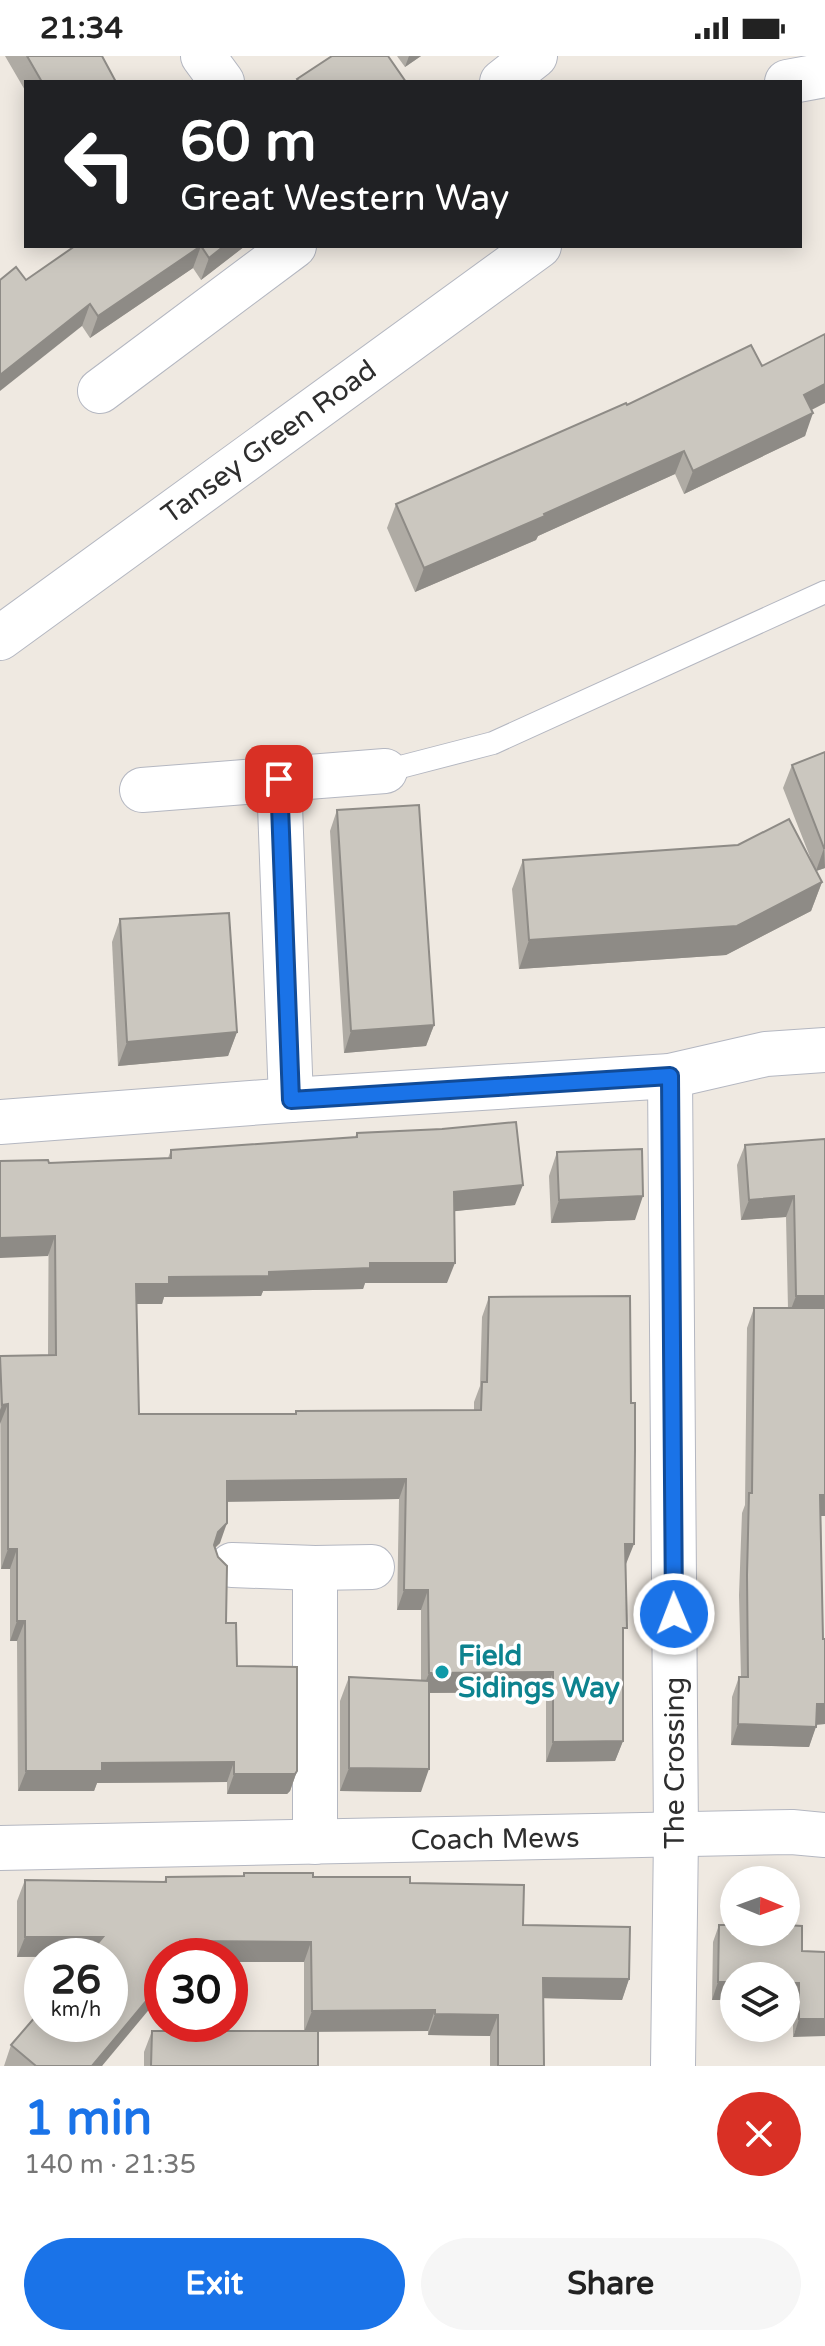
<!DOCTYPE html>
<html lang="en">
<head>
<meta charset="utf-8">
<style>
  :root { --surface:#fff; --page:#f6f6f6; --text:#222; --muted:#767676; --accent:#1a73e8 }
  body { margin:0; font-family:"Varela Round",sans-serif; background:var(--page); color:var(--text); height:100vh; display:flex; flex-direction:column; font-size:30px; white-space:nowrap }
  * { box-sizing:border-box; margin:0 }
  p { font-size:26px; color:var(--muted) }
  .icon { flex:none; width:44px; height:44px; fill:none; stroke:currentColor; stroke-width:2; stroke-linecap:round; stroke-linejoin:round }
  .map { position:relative; height:2010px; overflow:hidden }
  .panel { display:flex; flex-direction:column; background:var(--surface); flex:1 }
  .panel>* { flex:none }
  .hud { position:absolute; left:24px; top:24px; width:778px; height:168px; border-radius:0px; box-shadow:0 4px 20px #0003; background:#202124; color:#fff; overflow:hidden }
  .needle { width:52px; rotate:91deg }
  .buttons { position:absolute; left:720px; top:1810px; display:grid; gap:16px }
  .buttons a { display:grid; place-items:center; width:80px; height:80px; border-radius:50%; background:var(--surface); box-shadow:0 4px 20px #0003; font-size:40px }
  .speed { position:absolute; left:24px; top:1882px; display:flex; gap:16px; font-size:40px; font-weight:700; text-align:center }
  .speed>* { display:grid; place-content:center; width:104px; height:104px; border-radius:50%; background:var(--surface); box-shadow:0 4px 20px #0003; line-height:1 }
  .speed small { font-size:20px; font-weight:400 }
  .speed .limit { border:12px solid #d22; background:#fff; color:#111 }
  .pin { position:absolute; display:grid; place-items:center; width:68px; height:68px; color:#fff; margin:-34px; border-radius:16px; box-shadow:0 4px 12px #0006 }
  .me { position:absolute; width:88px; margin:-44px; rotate:359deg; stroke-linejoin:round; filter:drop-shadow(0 0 6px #0008) }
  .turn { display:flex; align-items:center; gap:28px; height:168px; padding:0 24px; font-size:36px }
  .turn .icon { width:104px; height:104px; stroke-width:2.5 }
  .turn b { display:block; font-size:56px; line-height:68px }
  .round { display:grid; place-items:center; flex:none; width:84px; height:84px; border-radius:42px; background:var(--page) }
  .headline { display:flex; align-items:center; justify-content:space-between; height:136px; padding:0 24px }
  h1 { font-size:48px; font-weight:700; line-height:60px; color:var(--accent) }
  .button { display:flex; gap:16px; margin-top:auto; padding:16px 24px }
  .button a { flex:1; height:92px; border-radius:48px; background:var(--accent); color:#fff; font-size:32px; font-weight:700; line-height:92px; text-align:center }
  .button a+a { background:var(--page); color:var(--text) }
  .status { display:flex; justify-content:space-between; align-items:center; height:56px; padding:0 40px; background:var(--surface); direction:ltr }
  .status svg { height:22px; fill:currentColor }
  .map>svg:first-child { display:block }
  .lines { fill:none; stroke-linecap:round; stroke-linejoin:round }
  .service-casing { stroke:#b4b7c1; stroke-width:24 }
  .minor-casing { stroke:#b4b7c1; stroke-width:46 }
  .tertiary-casing { stroke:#b4b7c1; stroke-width:46 }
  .secondary-casing { stroke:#b4b7c1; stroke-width:46 }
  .service { stroke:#fff; stroke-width:22 }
  .minor { stroke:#fff; stroke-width:44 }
  .tertiary { stroke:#fff; stroke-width:44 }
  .secondary { stroke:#fff; stroke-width:44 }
  .wall { fill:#afaba4 }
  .shaded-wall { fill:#8e8b86 }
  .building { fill:#cbc7bf; stroke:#8e8b86; stroke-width:2 }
  .route-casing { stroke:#114b97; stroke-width:20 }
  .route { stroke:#1a73e8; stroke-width:14 }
  .culture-dot { fill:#0f9aa8; stroke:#fff; stroke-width:3 }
  .labels { text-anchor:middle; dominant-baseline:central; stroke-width:7; stroke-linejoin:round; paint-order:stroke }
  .street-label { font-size:28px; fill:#2e2e2e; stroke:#fff }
  .culture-label { font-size:28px; font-weight:bold; fill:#0d838f; stroke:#fff; text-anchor:start }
</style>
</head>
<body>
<div class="status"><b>21:34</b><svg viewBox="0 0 49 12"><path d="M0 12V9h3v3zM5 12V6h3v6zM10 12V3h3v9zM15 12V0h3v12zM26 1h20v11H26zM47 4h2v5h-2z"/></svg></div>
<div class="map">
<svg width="825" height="2010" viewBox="0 0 825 2010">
  <rect width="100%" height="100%" fill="#efe9e1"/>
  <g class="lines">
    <defs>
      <polyline id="service" points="385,715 493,687 825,536"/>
      <g id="minor">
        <polyline points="203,0 222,26"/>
        <polyline points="502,26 535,0"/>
        <polyline points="100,335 294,190"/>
        <polyline points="279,723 291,1044"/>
        <polyline points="142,734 385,715"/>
        <polyline points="670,1020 676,1779 673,2010"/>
        <polyline points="0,1066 291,1044 670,1020 766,998 825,994"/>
        <polyline points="232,1509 315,1512 372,1511"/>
        <polyline points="315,1786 315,1512"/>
        <polyline points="0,1792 792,1776 825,1779"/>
      </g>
      <polyline id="tertiary" points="0,582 539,190"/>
      <polyline id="secondary" points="787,26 825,19"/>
    </defs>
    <use href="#service" class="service-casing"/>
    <use href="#minor" class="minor-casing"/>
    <use href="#tertiary" class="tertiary-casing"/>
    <use href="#secondary" class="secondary-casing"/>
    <use href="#service" class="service"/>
    <use href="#minor" class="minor"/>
    <use href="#tertiary" class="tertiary"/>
    <use href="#secondary" class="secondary"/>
  </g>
  <g class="wall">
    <polygon points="5,0 102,0 116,26 26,26 26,36"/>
    <polygon points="397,0 421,0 405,11"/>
    <polygon points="75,190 245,190 201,224 193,212 90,282 82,270 26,224"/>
    <polygon points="762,310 812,354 805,380 684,438 675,418 538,480 536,484 415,536 387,472 396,448 627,349"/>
    <polygon points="825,696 825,812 816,815 822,826 811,855 726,899 519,913 512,833 523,804 814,811 783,732 792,709"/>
    <polygon points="337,754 434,969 426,990 344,997 330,775"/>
    <polygon points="120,863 237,976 228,1000 118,1010 112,886"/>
    <polygon points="357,1077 515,1149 455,1155 447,1227 365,1227 363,1233 263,1235 261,1240 164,1241 162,1248 136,1248 139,1358 295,1358 296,1355 474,1354 474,1346 480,1330 482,1261 489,1241 626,1508 623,1582 623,1685 615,1705 546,1706 546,1636 429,1637 421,1736 340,1735 340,1645 349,1621 421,1625 421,1554 397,1554 399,1443 227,1445 220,1487 215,1492 226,1567 237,1610 297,1715 290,1735 287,1738 227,1738 227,1726 97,1727 94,1735 18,1735 17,1585 10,1585 10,1513 1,1513 0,1301 48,1299 49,1107 168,1102 171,1094 355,1081"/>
    <polygon points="825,1083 825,1460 821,1460 823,1583 825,1583 825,1668 816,1669 809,1691 731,1689 732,1641 739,1621 741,1621 739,1539 742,1457 745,1449 747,1272 754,1252 788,1252 786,1161 741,1164 737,1109 745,1089"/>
    <polygon points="557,1096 635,1164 551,1167 549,1120"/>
    <polygon points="244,1817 410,1827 523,1869 629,1923 622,1944 544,1942 544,2010 490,2010 490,1980 428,1979 428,1975 318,1975 318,2010 144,2010 144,1996 152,1975 304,1975 304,1906 162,1900 102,2010 4,2010 11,1989 110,1900 17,1901 17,1845 25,1824 164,1826 166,1821 243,1820"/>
    <polygon points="719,1869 802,1895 825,1896 793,1981 793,1944 786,1944 786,1920 712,1944 713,1886"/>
  </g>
  <g class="shaded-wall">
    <polygon points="409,0 421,0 405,11"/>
    <polygon points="201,190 193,212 90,282 98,260"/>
    <polygon points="224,190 245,190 201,224 209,202"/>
    <polygon points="90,248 82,270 0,335 0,319"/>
    <polygon points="825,328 825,347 796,362 804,339"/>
    <polygon points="813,357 805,380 684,438 693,415"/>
    <polygon points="684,395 675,418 538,480 536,484 415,536 424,512"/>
    <polygon points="824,792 825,812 816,815"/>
    <polygon points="822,826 811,855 726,899 519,913 529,884"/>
    <polygon points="434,969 426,990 344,997 351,975"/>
    <polygon points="237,976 228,1000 118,1010 127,986"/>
    <polygon points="523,1129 515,1149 447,1156 454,1136"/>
    <polygon points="643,1140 635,1164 551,1167 559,1144"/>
    <polygon points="794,1140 786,1161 741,1164 749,1144"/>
    <polygon points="55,1180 48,1200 0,1202 0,1182"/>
    <polygon points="370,1207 455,1207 447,1227 365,1227 363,1233 263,1235 261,1240 164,1241 162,1248 129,1248 136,1228 169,1221 269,1216"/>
    <polygon points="796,1240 825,1240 825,1260 788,1261"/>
    <polygon points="8,1348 0,1368 0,1354 2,1349"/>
    <polygon points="406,1423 399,1443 220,1446 227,1425"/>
    <polygon points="820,1439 825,1439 825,1460 813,1460"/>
    <polygon points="227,1467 220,1487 210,1496 218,1476"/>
    <polygon points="625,1488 634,1488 626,1508 618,1508"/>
    <polygon points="8,1493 17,1493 10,1513 1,1513"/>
    <polygon points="404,1534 428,1534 421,1554 397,1554"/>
    <polygon points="17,1565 25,1565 17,1585 10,1585"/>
    <polygon points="553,1616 546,1636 421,1637 429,1617"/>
    <polygon points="817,1648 825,1648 825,1668 810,1669"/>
    <polygon points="738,1668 816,1671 809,1691 731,1689"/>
    <polygon points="623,1685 615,1705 546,1706 553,1686"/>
    <polygon points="234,1706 227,1726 97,1727 94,1735 18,1735 26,1715 102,1707"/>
    <polygon points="349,1712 429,1713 421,1736 340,1735"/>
    <polygon points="297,1715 290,1735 287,1738 227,1738 234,1718"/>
    <polygon points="25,1881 103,1881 97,1900 17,1901"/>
    <polygon points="180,1885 311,1886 304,1906 230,1906 230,1900 174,1900"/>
    <polygon points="543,1922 629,1923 622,1944 536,1942"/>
    <polygon points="162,1926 162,1938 102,2010 92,2010"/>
    <polygon points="718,1926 734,1926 734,1944 712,1944"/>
    <polygon points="786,1927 799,1927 793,1944 786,1944"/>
    <polygon points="435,1954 428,1975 304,1976 312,1955"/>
    <polygon points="435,1958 498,1959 490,1980 428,1979"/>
    <polygon points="799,1963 825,1963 825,1980 793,1981"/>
  </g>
  <g class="building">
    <polygon points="27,0 102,0 116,26 42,26"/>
    <polygon points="332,0 388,0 406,26 299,26 297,23"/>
    <polygon points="75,190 224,190 209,202 201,190 98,260 90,248 0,319 0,224 16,211 26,224"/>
    <polygon points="825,278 825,328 804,339 813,357 693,415 684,395 544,458 545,460 424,512 396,448 626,347 627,349 751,289 762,310"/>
    <polygon points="825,696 825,792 824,792 792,709"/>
    <polygon points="419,749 434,969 351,975 337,754"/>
    <polygon points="789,763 822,826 737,870 529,884 523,804 738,789"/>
    <polygon points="229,857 237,976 127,986 120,863"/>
    <polygon points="516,1066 523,1129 454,1136 455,1207 370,1207 370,1212 269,1216 269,1220 169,1221 169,1228 136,1228 139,1358 296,1358 296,1355 481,1354 482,1326 487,1326 489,1241 630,1240 631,1347 635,1347 635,1394 634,1488 625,1488 627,1572 623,1572 623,1685 553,1686 553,1616 429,1617 428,1534 404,1534 406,1423 227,1425 227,1467 218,1476 214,1489 218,1501 227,1510 226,1567 236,1567 237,1610 297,1611 297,1715 295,1718 234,1718 234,1706 102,1707 102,1715 26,1715 25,1565 17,1565 17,1493 8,1493 8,1348 2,1349 0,1300 56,1299 55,1180 0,1182 0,1105 48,1104 49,1107 171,1102 171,1094 357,1081 357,1077 442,1073"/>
    <polygon points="825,1083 825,1240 796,1240 794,1140 749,1144 745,1089"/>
    <polygon points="642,1093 643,1140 559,1144 557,1096"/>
    <polygon points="754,1252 825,1252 825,1439 820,1439 823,1583 825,1583 825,1648 817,1648 816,1671 738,1668 739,1621 748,1621 747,1519 749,1437 752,1437"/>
    <polygon points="349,1621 429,1625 429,1713 349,1712"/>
    <polygon points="244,1817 313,1817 313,1821 410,1821 410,1827 524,1829 523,1869 630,1871 629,1923 543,1922 544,2010 498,2010 498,1959 435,1958 435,1954 312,1955 311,1886 180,1885 180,1900 162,1900 162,1926 92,2010 36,2010 11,1989 42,1953 42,1968 110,1968 110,1900 87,1900 103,1881 25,1881 25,1824 166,1826 166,1821 244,1820"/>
    <polygon points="719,1869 734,1869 734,1876 786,1876 786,1869 802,1870 802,1895 825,1896 825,1963 799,1963 799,1927 786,1927 786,1920 734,1920 734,1926 718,1926"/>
    <polygon points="152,1975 318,1975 318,2010 151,2010"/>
  </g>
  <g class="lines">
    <defs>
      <polyline id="route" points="279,723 291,1044 670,1020 674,1558"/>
    </defs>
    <use href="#route" class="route-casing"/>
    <use href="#route" class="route"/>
  </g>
  <circle class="culture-dot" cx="442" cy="1616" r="8"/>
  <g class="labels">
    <g class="street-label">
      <text transform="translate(269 386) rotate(-36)">Tansey Green Road</text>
      <text transform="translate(675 1707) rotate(-90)">The Crossing</text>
      <text transform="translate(495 1783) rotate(-1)">Coach Mews</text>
    </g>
    <g class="culture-label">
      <text x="458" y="1600">Field<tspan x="458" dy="32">Sidings Way</tspan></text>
    </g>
  </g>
</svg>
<div class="buttons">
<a><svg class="needle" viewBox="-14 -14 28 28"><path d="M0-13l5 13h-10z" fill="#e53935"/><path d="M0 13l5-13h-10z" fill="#767676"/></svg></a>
<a><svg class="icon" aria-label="layers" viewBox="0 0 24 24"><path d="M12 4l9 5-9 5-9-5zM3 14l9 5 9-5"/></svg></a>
</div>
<div class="speed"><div>26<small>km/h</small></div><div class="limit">30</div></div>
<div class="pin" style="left:279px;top:723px;background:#d93025"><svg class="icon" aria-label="arrive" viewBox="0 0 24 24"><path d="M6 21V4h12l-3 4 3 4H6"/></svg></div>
<svg class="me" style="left:674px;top:1558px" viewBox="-20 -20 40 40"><circle r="17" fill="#1a73e8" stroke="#fff" stroke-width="3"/><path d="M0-11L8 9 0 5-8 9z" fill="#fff"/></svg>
<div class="hud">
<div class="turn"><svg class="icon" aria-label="left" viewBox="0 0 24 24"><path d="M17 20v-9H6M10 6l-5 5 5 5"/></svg><div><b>60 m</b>Great Western Way</div></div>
</div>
</div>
<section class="panel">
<div class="headline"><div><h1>1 min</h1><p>140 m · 21:35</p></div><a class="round" style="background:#d93025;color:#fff"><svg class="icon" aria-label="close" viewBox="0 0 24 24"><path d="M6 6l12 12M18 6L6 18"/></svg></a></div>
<div class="button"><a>Exit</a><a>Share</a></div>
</section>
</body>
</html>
